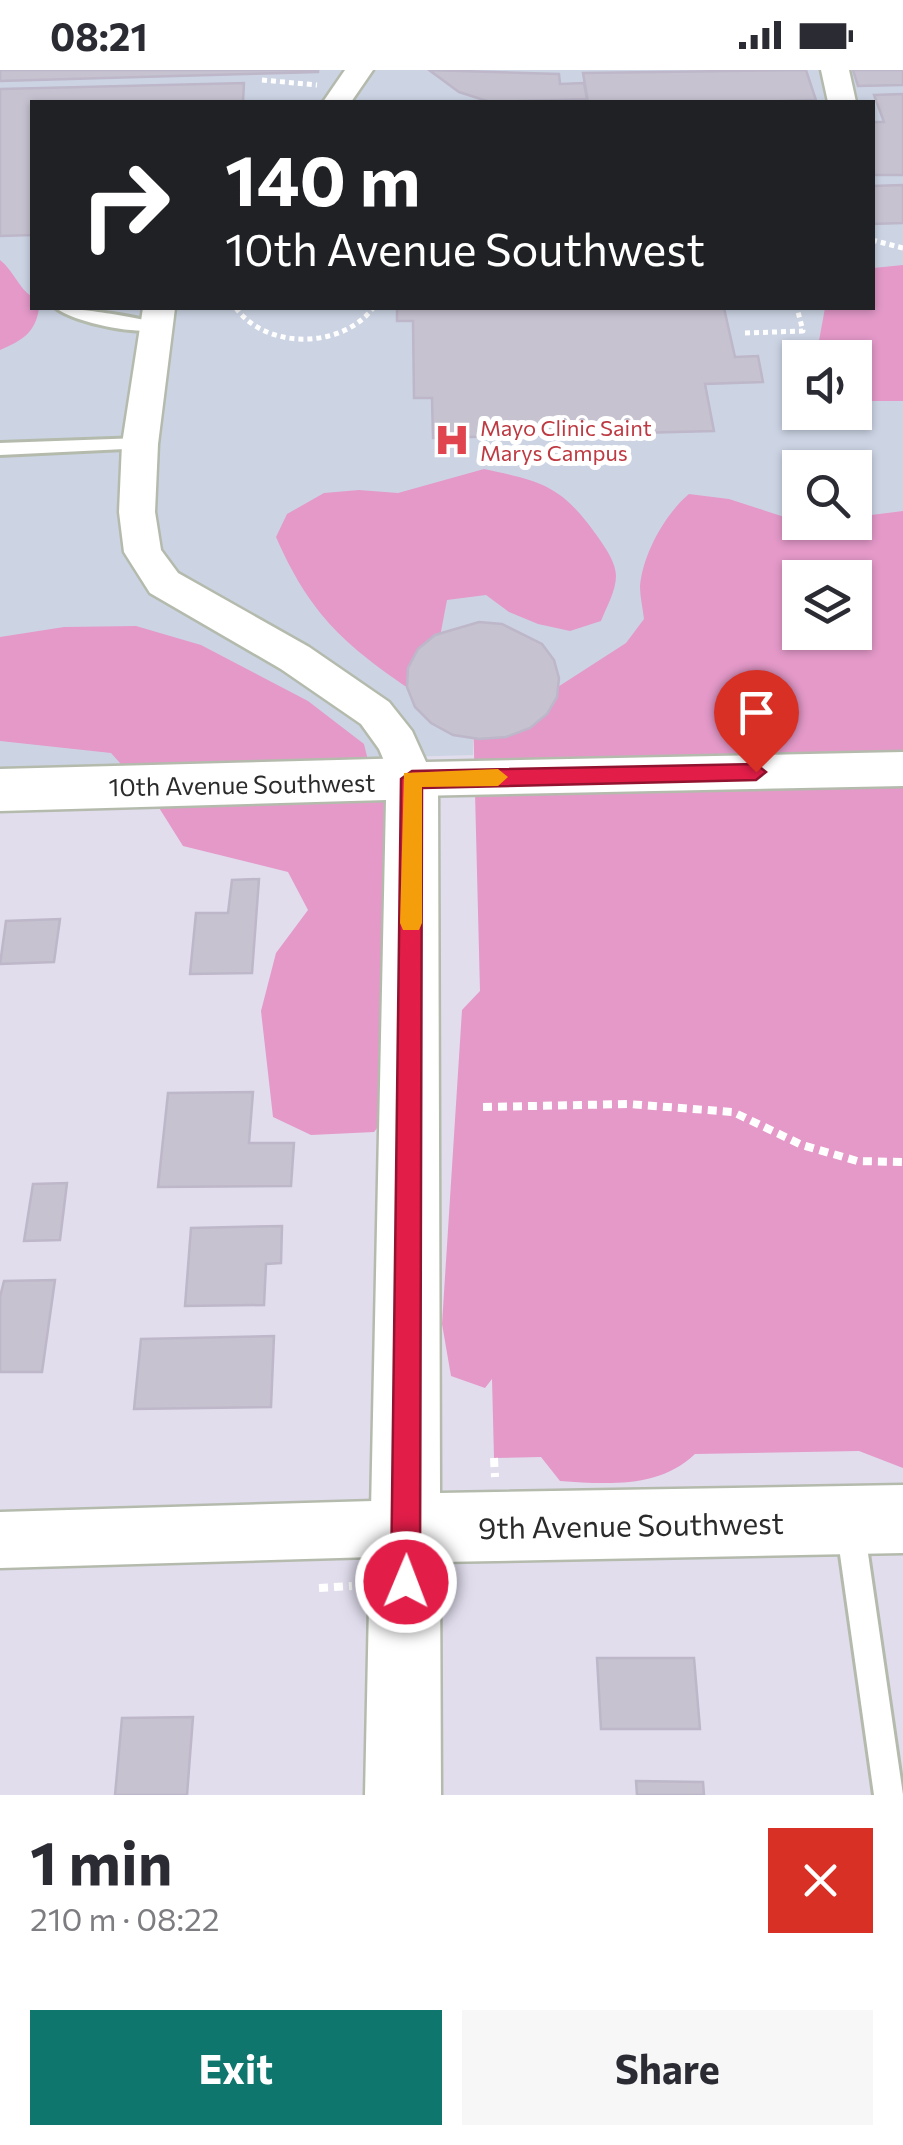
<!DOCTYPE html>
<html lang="en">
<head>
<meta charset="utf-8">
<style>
  :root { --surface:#fff; --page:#f7f7f7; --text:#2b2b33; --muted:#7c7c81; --accent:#0f766e }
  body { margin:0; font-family:Commissioner,sans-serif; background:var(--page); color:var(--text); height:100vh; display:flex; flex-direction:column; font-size:38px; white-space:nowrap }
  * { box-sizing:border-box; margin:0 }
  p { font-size:32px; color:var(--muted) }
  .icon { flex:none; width:55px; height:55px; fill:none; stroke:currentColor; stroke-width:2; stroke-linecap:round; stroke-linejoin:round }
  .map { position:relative; height:1725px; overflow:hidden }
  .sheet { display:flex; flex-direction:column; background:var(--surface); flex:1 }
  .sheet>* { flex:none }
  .banner { position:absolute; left:30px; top:30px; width:845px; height:210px; border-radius:0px; box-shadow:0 2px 8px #0004; background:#202124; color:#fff; overflow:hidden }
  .controls { position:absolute; left:782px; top:270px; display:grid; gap:20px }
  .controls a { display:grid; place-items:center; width:90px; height:90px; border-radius:0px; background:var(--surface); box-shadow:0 2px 8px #0004; font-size:50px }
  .pin { position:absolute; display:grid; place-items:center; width:85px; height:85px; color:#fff; margin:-102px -42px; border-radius:50% 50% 50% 0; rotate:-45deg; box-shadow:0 0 10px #0007 }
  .pin .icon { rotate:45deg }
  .me { position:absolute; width:110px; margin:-55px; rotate:1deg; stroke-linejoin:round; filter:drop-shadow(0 0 8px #0008) }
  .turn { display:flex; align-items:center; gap:35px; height:210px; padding:0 30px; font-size:45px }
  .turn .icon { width:130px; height:130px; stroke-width:2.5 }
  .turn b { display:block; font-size:70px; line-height:85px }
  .round { display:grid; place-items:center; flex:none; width:105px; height:105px; border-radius:0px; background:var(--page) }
  .overview { display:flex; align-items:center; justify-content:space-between; height:170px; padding:0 30px }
  h1 { font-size:60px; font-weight:700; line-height:75px }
  .primary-button { display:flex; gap:20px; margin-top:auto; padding:20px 30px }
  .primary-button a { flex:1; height:115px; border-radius:0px; background:var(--accent); color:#fff; font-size:40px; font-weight:700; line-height:115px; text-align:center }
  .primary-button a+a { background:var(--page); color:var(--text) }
  .status { display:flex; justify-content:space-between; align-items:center; height:70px; padding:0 50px; background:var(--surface); direction:ltr }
  .status svg { height:28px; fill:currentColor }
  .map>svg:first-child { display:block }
  .medical { fill:#ccd4e4; fill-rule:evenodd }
  .green { fill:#e499c9; fill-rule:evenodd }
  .building { fill:#c6c2d0; stroke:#bdb7c9; stroke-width:2.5 }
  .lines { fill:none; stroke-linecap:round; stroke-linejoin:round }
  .service-casing { stroke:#b4bbad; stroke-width:6 }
  .minor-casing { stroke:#b4bbad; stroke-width:5 }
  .tertiary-casing { stroke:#b4bbad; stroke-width:5 }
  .path-far1 { stroke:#fff; stroke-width:5; stroke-dasharray:5 4; stroke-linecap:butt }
  .path { stroke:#fff; stroke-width:8; stroke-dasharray:9 6; stroke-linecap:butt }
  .service { fill:#fff; fill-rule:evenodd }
  .minor { fill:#fff; fill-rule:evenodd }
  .tertiary { fill:#fff; fill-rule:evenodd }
  .route { fill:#e11d48; stroke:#92132f; stroke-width:2.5 }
  .slow { fill:#f59e0b }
  .labels { text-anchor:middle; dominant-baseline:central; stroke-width:10; stroke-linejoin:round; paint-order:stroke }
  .far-health-label { font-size:22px; fill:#be3a42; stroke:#fff; text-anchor:start }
  .street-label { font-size:25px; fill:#2b2b2b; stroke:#fff }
  .near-street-label { font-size:30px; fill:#2b2b2b; stroke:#fff }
</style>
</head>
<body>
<div class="status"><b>08:21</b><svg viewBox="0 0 49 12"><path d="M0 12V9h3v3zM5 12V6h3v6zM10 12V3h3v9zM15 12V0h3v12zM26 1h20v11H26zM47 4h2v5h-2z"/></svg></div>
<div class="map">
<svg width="903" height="1725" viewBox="0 0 903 1725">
  <rect width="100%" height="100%" fill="#e1dded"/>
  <path class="medical" d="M0,0H903V635L473,643V685L0,699ZM32,32H872V238H32ZM800,288H855V342H800ZM800,398H855V452H800ZM800,508H855V562H800Z"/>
  <g class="green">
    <path d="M0,190C14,201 17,216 32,227V238H39C36,262 22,271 0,280Z"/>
    <polygon points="903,195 903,331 855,331 855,288 816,287 825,238 872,238 873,198"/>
    <path d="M484,399C546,412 563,417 600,470C607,480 616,494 616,506C616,521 606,538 601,551L570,561L538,554L509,542L486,525L447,530L439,572L408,618C341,572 309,542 276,467L287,444L324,423L359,420L398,423Z"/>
    <path d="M689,424L729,429L800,452H855V447L903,441V1398L859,1381L695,1384C659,1419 605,1414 560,1411L541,1387L494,1388L492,1309L485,1318L451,1306L442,1254L462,940L480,921L473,643L550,622L626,573L644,549C643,539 640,527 640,516C643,484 665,444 689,424ZM800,508H855V562H800Z"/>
    <polygon points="136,556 201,575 308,631 364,674 376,723 402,752 406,1022 374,1062 311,1065 273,1047 261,941 276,883 308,840 288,802 183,776 156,733 111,683 0,671 0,567 64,557"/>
  </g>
  <g class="building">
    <polygon points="0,0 318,0 318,2 0,11"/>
    <polygon points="429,0 559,4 560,14 584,13 587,29 490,32 459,22"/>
    <polygon points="806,0 816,30 753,32 588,32 583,3"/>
    <polygon points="853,0 903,0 903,15 858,16"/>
    <polygon points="244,13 243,32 32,32 32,165 0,166 0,19"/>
    <polygon points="903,24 903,105 872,105 872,52 884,52 874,25"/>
    <polygon points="903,115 903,153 872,154 872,116"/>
    <polygon points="397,238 724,238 735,287 758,286 763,312 705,314 714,361 433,368 432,328 414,328 413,251 397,251"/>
    <polygon points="479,552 502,554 542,574 554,590 559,608 557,627 547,644 530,658 506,667 479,669 453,665 431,653 415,637 407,617 408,598 418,579 435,565"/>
    <polygon points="259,809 252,903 190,904 196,843 228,843 232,810"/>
    <polygon points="60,849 54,892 0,894 6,851"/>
    <polygon points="253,1022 249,1073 294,1073 291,1116 158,1117 168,1023"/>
    <polygon points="67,1113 60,1170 24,1171 33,1114"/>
    <polygon points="282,1156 281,1193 266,1194 264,1235 185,1236 191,1158"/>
    <polygon points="55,1210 42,1302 0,1302 0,1227 4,1211"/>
    <polygon points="274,1266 271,1337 134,1339 141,1269"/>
    <polygon points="597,1588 694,1588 700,1659 601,1659"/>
    <polygon points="193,1647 187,1725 115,1725 122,1648"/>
    <polygon points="636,1711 703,1712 704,1725 637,1725"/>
  </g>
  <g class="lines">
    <defs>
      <g id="service">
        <path d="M56,238C71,237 155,249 164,256C147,269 73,252 56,238Z"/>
        <polygon points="140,368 146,370 146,378 0,385 0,373"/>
        <polygon points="850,1442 860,1446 864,1456 903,1725 874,1725 836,1456 840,1446"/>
      </g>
      <g id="minor">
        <polygon points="345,0 373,0 351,32 323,32"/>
        <polygon points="821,0 849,0 856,32 828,32"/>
        <polygon points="143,238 175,238 158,374 155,442 161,480 178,503 309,577 389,632 412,661 426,692 903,682 903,716 412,726 397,721 379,679 361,654 281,599 150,523 124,482 119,442 122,374"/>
        <polygon points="407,1430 427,1438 435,1458 427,1478 407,1486 0,1498 0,1442"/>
      </g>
      <polygon id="tertiary" points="412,688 430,694 438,709 440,1423 903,1415 903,1483 440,1492 441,1725 365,1725 386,730 0,741 0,699"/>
    </defs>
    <use href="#service" class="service-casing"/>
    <use href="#minor" class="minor-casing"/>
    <use href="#tertiary" class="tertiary-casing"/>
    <g class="path-far1">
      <polyline points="262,10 317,15"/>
      <polyline points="872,170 903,178"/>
      <path d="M236,238C266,280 342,279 373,238"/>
      <polyline points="745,263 803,261 797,238"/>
    </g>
    <g class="path">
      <polyline points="483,1037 628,1034 733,1042 802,1075 857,1091 903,1092"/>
      <polyline points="494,1388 495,1407"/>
      <polyline points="319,1518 352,1516"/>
    </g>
    <use href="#service" class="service"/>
    <use href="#minor" class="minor"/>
    <use href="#tertiary" class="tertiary"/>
  </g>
  <polygon class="route" points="756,694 766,702 756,710 422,718 420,1512 416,1523 406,1527 395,1523 391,1512 401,709 412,701"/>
  <polygon class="slow" points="498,699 508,707 498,716 422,717 422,853 419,860 403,860 400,853 404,703"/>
  <defs>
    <symbol id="hospital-bare" viewBox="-9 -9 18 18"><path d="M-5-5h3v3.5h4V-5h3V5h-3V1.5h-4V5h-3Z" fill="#e0444e" stroke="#fff" stroke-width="2.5" paint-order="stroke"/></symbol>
  </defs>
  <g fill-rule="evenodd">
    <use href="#hospital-bare" x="427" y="345" width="50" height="50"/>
  </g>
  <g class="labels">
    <g class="far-health-label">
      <text x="480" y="357">Mayo Clinic Saint<tspan x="480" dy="25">Marys Campus</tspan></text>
    </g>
    <g class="street-label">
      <text transform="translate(242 714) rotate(-1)">10th Avenue Southwest</text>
    </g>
    <g class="near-street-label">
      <text transform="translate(631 1454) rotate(-1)">9th Avenue Southwest</text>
    </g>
  </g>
</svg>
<div class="controls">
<a><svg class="icon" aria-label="sound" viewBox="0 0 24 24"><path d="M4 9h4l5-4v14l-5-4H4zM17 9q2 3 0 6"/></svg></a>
<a><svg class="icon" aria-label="search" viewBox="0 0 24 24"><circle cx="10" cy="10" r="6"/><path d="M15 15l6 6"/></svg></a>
<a><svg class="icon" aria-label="layers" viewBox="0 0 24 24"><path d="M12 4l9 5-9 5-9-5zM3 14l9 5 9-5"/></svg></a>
</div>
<div class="pin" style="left:756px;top:702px;background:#d93025"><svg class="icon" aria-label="arrive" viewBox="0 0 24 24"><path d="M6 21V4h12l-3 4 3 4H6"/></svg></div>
<svg class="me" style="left:406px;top:1512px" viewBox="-20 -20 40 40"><circle r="17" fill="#e11d48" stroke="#fff" stroke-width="3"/><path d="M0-11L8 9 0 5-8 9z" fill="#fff"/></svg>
<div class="banner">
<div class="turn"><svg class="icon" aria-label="right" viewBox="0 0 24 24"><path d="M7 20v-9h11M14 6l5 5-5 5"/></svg><div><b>140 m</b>10th Avenue Southwest</div></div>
</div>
</div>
<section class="sheet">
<div class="overview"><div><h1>1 min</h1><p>210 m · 08:22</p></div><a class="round" style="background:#d93025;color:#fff"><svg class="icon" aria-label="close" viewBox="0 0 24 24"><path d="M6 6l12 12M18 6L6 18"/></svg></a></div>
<div class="primary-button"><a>Exit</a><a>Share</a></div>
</section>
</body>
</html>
